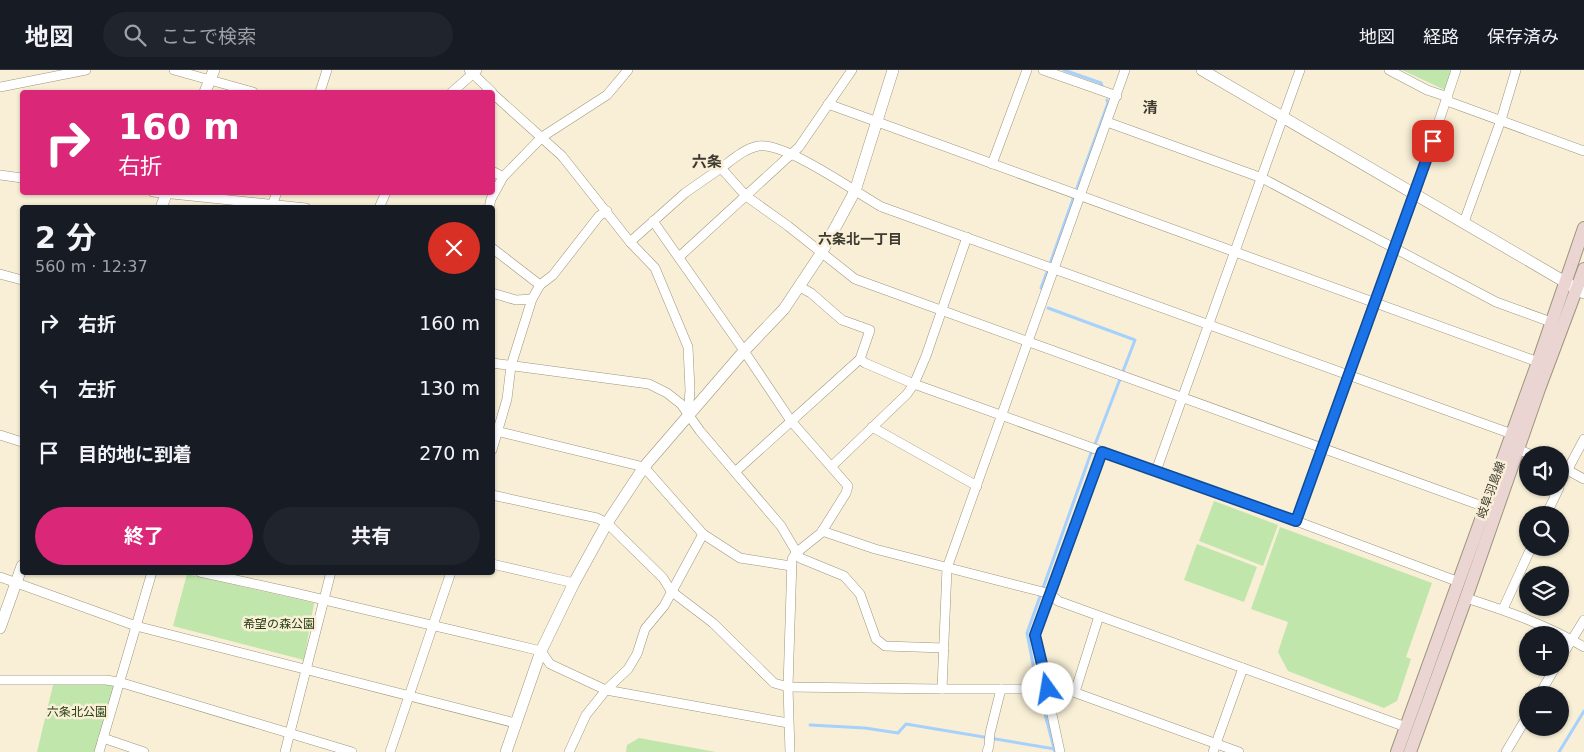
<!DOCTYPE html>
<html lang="ja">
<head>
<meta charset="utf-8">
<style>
  :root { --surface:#171b24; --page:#20242c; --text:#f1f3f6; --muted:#9ea1a6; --line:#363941; --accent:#db2777 }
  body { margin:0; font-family:"DejaVu Sans","Noto Sans JP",sans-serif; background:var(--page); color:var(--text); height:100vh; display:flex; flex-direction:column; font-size:19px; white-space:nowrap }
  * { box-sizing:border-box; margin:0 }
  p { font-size:16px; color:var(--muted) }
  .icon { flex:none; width:28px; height:28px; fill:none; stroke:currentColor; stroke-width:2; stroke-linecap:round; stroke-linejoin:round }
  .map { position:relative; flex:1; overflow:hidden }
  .side { position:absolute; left:20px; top:135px; width:475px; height:370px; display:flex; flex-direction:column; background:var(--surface); border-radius:5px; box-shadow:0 1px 4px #0004 }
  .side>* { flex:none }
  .guide { position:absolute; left:20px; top:20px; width:475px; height:105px; border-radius:5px; box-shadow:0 1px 4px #0004; background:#db2777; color:#fff; overflow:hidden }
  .controls { position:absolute; left:1519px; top:376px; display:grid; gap:10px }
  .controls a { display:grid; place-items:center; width:50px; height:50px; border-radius:50%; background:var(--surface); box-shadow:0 1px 4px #0004; font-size:25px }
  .pin { position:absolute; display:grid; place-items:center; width:42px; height:42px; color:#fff; margin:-21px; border-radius:10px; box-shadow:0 2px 8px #0006 }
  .me { position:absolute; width:55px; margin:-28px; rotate:347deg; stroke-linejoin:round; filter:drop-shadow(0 0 4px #0008) }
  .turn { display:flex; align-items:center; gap:18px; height:105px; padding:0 15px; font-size:22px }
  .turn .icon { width:65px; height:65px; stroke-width:2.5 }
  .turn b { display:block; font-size:35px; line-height:42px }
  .round { display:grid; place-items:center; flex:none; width:52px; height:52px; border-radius:26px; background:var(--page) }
  .overview { display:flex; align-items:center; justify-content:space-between; height:85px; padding:0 15px }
  h1 { font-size:30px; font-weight:700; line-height:38px }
  .action { display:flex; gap:10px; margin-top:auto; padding:10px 15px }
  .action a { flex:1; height:58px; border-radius:30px; background:var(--accent); color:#fff; font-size:20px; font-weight:700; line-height:58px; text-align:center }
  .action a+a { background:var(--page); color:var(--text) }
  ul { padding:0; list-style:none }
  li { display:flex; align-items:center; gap:15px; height:65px; padding:0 15px }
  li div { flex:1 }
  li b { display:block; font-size:19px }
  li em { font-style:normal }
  header { display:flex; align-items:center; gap:30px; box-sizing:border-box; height:70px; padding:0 25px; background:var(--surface); border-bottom:1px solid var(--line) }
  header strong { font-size:24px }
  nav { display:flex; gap:28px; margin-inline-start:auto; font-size:18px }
  .search { width:350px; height:45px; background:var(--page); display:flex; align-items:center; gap:12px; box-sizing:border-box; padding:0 18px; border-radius:28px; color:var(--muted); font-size:19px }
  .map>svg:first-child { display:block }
  .green { fill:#c0e6ac }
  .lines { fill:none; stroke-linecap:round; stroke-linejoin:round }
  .stream { stroke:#a7d1fd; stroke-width:3 }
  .minor-casing { stroke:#9d957e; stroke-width:10 }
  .tertiary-casing { stroke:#9d957e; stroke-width:12 }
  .secondary-casing { stroke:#9d957e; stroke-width:14 }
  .minor { stroke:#fff; stroke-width:9 }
  .tertiary { stroke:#fff; stroke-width:11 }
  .secondary { stroke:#ebd5d3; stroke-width:12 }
  .route-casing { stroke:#114b97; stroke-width:12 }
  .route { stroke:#1a73e8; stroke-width:9 }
  .labels { text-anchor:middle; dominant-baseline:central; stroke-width:5; stroke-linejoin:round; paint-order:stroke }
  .street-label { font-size:12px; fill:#3d3a30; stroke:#f8efd6 }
  .park-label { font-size:12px; fill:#213b0f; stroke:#f8efd6 }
  .neighbourhood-label { font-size:14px; font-weight:bold; fill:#3d3a30; stroke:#f8efd6 }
  .quarter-label { font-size:15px; font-weight:bold; fill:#3d3a30; stroke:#f8efd6 }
</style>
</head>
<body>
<header>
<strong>地図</strong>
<div class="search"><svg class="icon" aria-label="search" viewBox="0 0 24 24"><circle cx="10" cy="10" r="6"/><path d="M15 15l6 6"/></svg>ここで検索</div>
<nav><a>地図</a><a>経路</a><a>保存済み</a></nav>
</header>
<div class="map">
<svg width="1584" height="682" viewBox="0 0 1584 682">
  <rect width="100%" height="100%" fill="#f8efd6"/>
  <g class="green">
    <polygon points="1402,0 1451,0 1445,20"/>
    <polygon points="1214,431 1278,455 1263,496 1199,471"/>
    <polygon points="1280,457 1432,513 1406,587 1411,589 1397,631 1384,638 1288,601 1278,582 1288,552 1251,539"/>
    <polygon points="1197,474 1257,497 1244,532 1184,510"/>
    <polygon points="187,504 314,533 304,590 173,556"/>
    <polygon points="54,611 118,613 94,682 37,682"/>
    <polygon points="639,668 716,682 626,682 627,675"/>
  </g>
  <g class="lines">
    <g class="stream">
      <polyline points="1064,0 1101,13 1102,16"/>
      <polyline points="1077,118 1108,33 1107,30"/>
      <polyline points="1051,191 1073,129"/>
      <polyline points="1041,218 1047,202"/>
      <polyline points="1048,238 1135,270 1094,377"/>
      <polyline points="810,655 865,658 898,663 906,654 1055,679"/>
      <polyline points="1055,682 1036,610 1027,563 1091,383"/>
      <polyline points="1559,682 1584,641"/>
    </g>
    <defs>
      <g id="minor">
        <polyline points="174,0 253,22"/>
        <polyline points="469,0 492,22"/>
        <polyline points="1043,0 1117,26"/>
        <polyline points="1389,0 1427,20 1448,27"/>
        <polyline points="0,17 86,0"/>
        <polyline points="320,22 327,0"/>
        <polyline points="452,22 477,0"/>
        <polyline points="492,23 562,86 630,172 655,198 688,277 690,320 688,346"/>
        <polyline points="1447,31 1584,81"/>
        <polyline points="828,34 1538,292"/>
        <polyline points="1107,52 1262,108 1496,232 1551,252"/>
        <polyline points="992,94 1027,0"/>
        <path d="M721,98C732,90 744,79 758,76C786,72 855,122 882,137L1512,364"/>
        <polyline points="492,101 503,107"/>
        <polyline points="0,105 22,108"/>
        <polyline points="153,122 306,138"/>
        <polyline points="271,138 277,122"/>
        <polyline points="379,138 386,122"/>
        <polyline points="489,138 491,129 503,107 542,67 607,25 628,0"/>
        <polyline points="653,151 738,272 791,351 848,416 846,423 821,463 796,483 792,489 788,617 790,682"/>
        <polyline points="1464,152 1501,50 1516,0"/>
        <polyline points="630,172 685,123 721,98 746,126 788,156 855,209 1485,437"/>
        <polyline points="492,178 540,215"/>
        <polyline points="679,187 799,77 852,0"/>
        <polyline points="0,204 22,210"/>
        <polyline points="800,217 811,223 842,250 870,260 860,289 865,293 914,314 1296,451 1459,512"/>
        <polyline points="492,223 516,230 532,229"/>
        <polyline points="492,293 649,314 667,323 681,334 700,361 781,456 800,488 844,506 860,524 876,569 885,576 944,578"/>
        <polyline points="872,357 977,416"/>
        <polyline points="492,360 644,397 703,464 723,477 740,488 791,496"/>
        <polyline points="0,365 22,372"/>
        <polyline points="1517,379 1532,385"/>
        <polyline points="492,380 507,329 511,296 532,229 540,215 553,205 599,146 607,141"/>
        <polyline points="1102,382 1051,524 1058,531 1406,657"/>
        <polyline points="832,396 907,324 914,314 926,286 967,167"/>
        <polyline points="1560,396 1584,409"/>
        <polyline points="1156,401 1300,0"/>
        <polyline points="735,402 860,289"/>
        <polyline points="1560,414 1584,369"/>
        <polyline points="492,425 597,448 607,453 663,508 671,521 713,553 774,613 788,617 942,619 1065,619 1239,682"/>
        <polyline points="1546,445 1559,418"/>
        <polyline points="1296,451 1415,123 1456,0"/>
        <polyline points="822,461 875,479 1051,524 1035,565 1060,682"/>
        <polyline points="492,494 574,513"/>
        <polyline points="200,502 295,523 541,581 550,594 606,620 788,653"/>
        <polyline points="0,507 136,556 515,653"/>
        <path d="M1466,528C1507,541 1547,555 1584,577"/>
        <polyline points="1503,539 1531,478"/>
        <polyline points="1560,589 1584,550"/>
        <polyline points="0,610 106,610 119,612 352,682"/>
        <polyline points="942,619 947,498 1125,0"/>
        <polyline points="1075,622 1099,546"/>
        <polyline points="1539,625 1555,598"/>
        <polyline points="103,668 144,682"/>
        <polyline points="99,682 152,502"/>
        <polyline points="285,682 331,502"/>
        <polyline points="390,682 451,502"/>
        <polyline points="569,682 586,645 606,620 628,599 637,584 645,559 664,536 703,464"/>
        <polyline points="987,682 989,676 990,663 1001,619"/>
        <polyline points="1213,682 1243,598"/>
        <polyline points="1506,682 1528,645"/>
      </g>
      <g id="tertiary">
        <polyline points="1202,0 1584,223"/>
        <polyline points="205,22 214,0"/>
        <polyline points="161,138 167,122"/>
        <polyline points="0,558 22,496"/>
        <polyline points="506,682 541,581 574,513 607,453 644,397 744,281 784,239 822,182 855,121 893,0"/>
      </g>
      <g id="secondary">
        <polyline points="1397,682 1538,292 1584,158"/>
        <polyline points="1410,682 1466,528 1539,319 1584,199"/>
      </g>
    </defs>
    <use href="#minor" class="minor-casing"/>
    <use href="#tertiary" class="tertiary-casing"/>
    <use href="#secondary" class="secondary-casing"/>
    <use href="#minor" class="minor"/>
    <use href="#tertiary" class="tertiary"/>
    <use href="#secondary" class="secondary"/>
  </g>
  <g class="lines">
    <defs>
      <polyline id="route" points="1048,619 1035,565 1102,382 1296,451 1433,71"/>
    </defs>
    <use href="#route" class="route-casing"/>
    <use href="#route" class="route"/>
  </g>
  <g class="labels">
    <g class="street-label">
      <text transform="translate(1491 420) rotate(-70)">岐阜羽島線</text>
    </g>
    <g class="park-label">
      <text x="279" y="554">希望の森公園</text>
      <text x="77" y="642">六条北公園</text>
    </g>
    <g class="neighbourhood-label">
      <text x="860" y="169">六条北一丁目</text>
    </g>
    <g class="quarter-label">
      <text x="1150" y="38">清</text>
      <text x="707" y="92">六条</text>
    </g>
  </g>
</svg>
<div class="controls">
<a><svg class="icon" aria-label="sound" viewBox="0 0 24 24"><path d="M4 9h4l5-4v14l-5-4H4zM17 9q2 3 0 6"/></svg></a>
<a><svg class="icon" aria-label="search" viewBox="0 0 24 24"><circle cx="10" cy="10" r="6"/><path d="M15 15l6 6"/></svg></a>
<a><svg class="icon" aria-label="layers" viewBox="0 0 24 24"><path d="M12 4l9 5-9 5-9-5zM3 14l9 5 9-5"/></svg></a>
<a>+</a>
<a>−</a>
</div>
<div class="pin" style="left:1433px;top:71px;background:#d93025"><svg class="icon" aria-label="arrive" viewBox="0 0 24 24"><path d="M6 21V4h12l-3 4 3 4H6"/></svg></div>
<svg class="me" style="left:1048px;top:619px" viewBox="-20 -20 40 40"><circle r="19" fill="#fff"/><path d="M0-13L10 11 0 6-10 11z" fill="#1a73e8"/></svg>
<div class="guide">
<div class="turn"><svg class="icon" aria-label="right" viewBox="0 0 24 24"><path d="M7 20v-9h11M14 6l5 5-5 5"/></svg><div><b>160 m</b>右折</div></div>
</div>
<section class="side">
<div class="overview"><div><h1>2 分</h1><p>560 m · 12:37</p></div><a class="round" style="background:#d93025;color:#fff"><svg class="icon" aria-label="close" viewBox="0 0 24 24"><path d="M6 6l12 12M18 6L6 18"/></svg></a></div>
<ul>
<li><svg class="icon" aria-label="right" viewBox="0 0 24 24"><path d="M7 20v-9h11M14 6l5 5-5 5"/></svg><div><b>右折</b></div><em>160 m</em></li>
<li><svg class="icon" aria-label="left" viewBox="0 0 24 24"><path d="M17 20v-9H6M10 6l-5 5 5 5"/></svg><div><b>左折</b></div><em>130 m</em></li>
<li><svg class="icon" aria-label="arrive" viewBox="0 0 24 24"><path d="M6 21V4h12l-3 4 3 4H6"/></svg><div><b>目的地に到着</b></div><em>270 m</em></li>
</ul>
<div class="action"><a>終了</a><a>共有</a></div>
</section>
</div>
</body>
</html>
